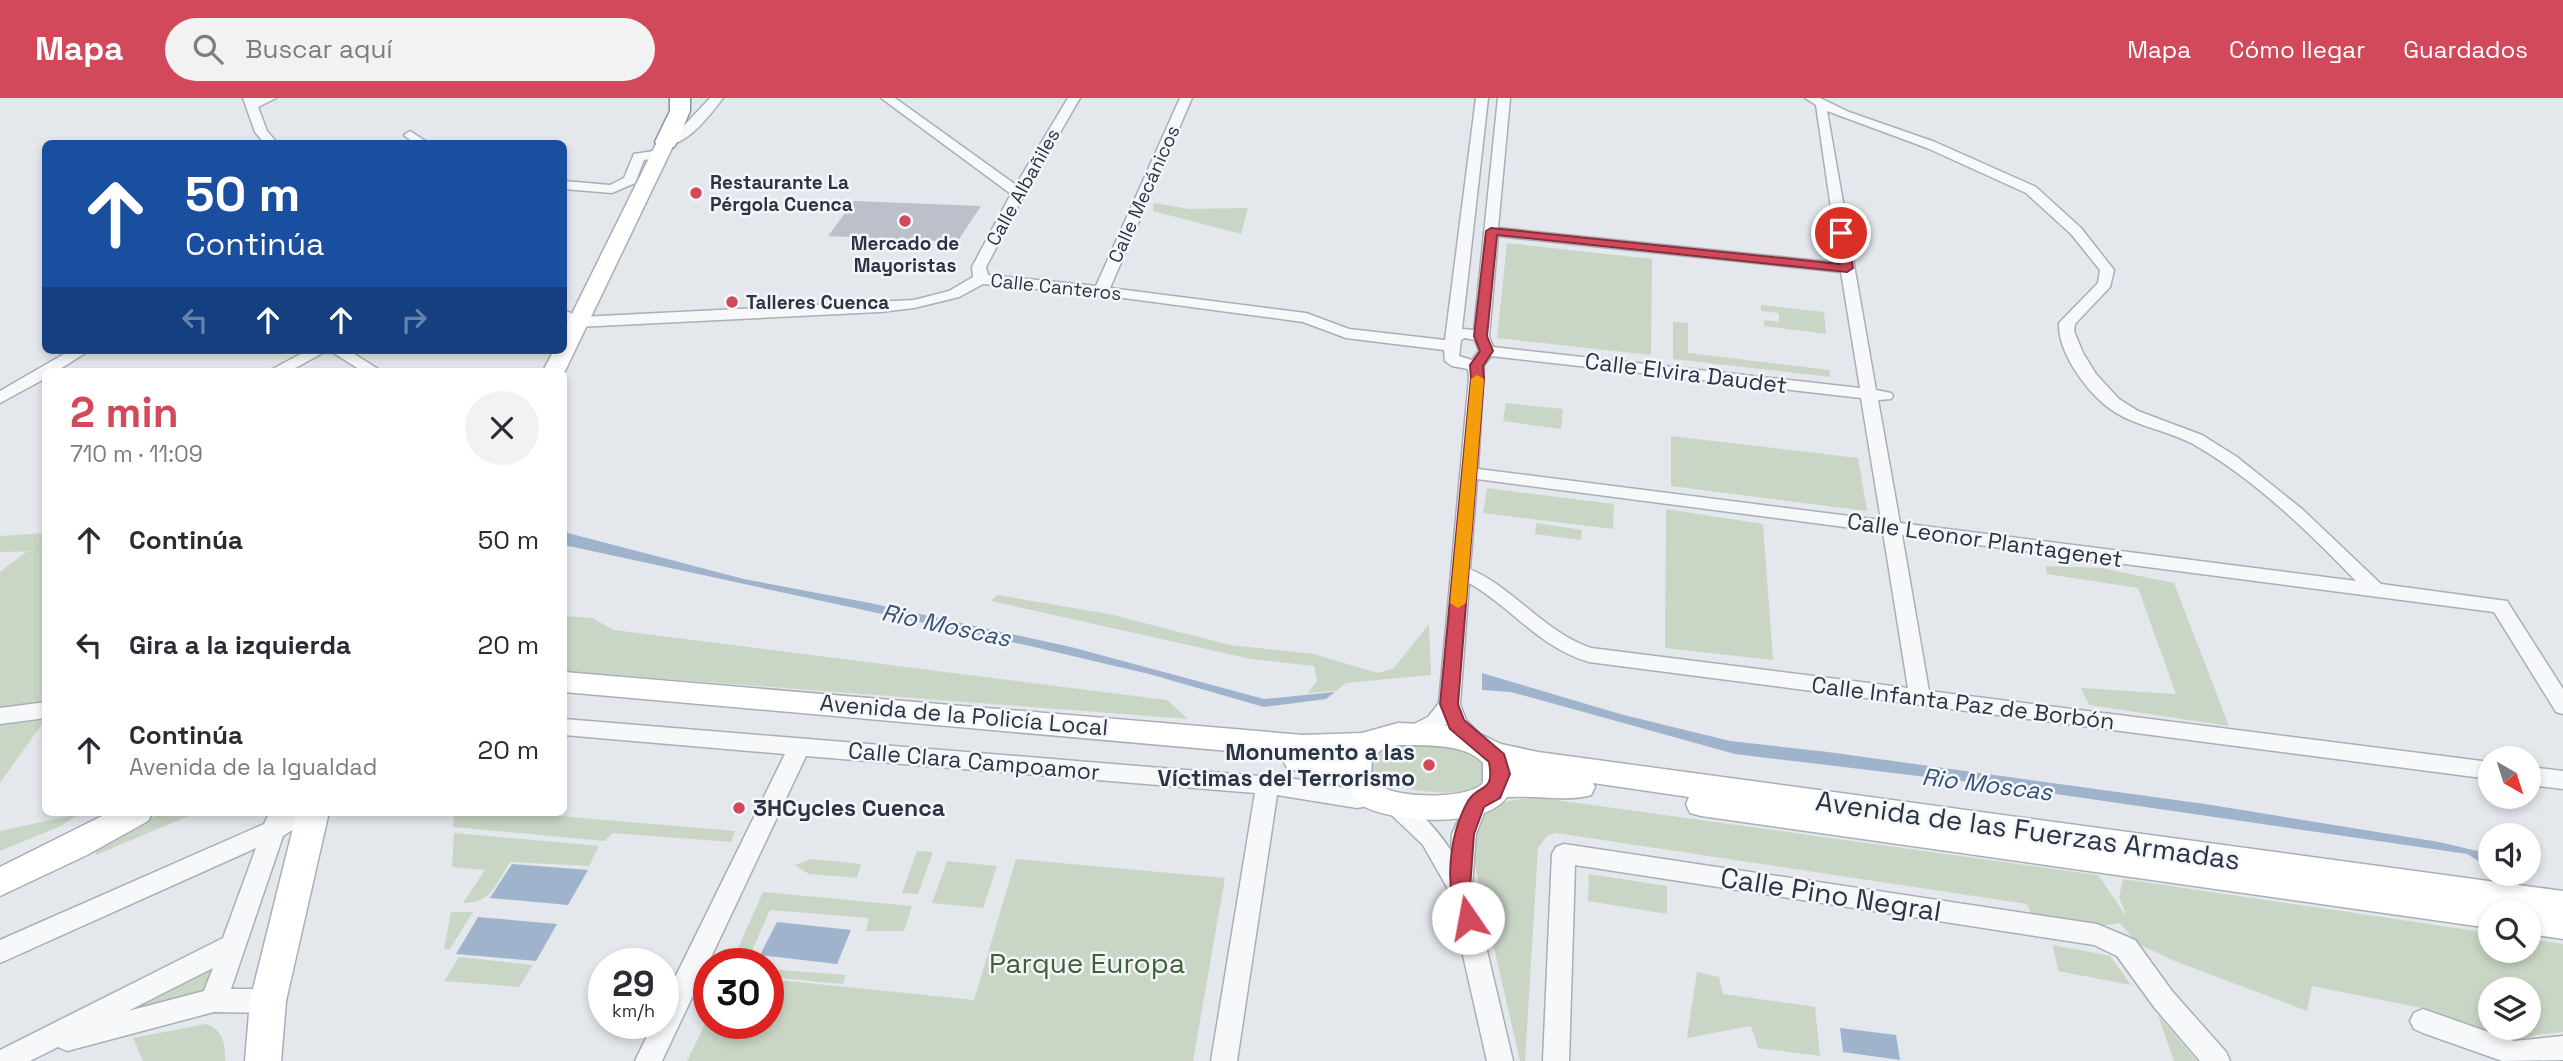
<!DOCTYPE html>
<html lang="es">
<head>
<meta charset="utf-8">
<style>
  :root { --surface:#fff; --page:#f2f2f3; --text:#2b2b33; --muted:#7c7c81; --accent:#d1495b }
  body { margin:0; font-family:"Space Grotesk",sans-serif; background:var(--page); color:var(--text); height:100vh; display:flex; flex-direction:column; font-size:26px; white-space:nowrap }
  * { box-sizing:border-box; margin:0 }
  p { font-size:23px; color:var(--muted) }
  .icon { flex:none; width:38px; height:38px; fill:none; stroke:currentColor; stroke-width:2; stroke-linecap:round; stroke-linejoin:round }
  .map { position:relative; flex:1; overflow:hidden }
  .drawer { position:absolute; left:42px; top:270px; width:525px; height:448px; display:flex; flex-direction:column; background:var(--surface); border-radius:10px; box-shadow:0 4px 10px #0003 }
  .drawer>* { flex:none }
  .top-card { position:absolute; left:42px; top:42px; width:525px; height:214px; border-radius:10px; box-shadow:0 4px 10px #0003; background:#1a4fa0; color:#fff; overflow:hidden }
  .needle { width:46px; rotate:141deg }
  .tools { position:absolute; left:2478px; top:648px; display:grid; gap:14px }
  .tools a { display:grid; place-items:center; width:63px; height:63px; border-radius:50%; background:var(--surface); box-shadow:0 4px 10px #0003; font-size:35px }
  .speed { position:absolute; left:588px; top:850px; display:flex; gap:14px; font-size:35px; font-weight:700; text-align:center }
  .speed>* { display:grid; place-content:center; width:91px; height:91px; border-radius:50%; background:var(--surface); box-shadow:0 4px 10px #0003; line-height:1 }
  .speed small { font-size:18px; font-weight:400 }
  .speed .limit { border:10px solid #d22; background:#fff; color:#111 }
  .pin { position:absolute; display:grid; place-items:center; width:60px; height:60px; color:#fff; margin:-30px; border:4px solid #fff; border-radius:50%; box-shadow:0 2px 7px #0007 }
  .me { position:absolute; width:77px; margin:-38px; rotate:348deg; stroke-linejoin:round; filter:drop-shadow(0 0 5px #0008) }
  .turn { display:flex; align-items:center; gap:24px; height:147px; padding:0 28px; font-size:32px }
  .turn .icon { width:91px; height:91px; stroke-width:2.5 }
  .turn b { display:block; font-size:49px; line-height:60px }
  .lanes { display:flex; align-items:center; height:66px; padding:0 28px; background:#0003; justify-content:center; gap:35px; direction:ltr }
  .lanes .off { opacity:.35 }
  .round { display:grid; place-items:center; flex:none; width:74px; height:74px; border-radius:37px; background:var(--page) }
  .overview { display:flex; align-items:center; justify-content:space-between; height:119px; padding:0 28px }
  h1 { font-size:42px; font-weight:700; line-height:52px; color:var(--accent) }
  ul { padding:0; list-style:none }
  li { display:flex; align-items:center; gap:21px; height:105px; padding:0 28px }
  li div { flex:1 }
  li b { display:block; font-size:26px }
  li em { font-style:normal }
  header { display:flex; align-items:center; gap:42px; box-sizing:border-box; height:98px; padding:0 35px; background:var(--accent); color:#fff }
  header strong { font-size:33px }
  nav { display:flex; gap:38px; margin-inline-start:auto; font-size:24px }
  .search { width:490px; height:63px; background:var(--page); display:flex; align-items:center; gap:18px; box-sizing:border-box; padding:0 24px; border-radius:38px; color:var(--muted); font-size:26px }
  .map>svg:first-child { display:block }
  .green { fill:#c9d6c5; fill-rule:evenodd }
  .water { fill:#9fb4cc }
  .building { fill:#bbc0ca }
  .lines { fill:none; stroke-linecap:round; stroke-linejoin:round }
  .street-casing { stroke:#a9aeb7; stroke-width:3 }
  .secondary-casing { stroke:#a9aeb7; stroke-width:3 }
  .highway-casing { stroke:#8b94a3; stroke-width:3 }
  .street { fill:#f7f8fa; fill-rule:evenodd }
  .secondary { fill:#fff; fill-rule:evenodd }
  .highway { fill:#fff; fill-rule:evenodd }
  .route { fill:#d1495b; stroke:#882f3b; stroke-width:2 }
  .slow { fill:#f59e0b }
  .poi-dot { fill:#d1495b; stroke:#f4f6f9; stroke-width:2.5 }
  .labels { text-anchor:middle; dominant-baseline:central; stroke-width:5; stroke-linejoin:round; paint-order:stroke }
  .far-poi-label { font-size:19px; font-weight:bold; fill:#2b3445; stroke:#f4f6f9; text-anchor:start }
  .far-street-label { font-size:19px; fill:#2b3445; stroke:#f4f6f9 }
  .street-label { font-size:23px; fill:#2b3445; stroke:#f4f6f9 }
  .poi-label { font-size:23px; font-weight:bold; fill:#2b3445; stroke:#f4f6f9; text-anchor:end }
  .water-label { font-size:24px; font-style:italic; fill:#34527a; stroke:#f4f6f9 }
  .near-street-label { font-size:28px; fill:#2b3445; stroke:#f4f6f9 }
  .near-park-label { font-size:28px; fill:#3f6138; stroke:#f4f6f9 }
</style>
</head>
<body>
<header>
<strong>Mapa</strong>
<div class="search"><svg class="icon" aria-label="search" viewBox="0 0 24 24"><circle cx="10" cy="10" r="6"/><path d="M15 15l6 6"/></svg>Buscar aquí</div>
<nav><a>Mapa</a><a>Cómo llegar</a><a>Guardados</a></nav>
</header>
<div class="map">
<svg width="2563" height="963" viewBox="0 0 2563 963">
  <rect width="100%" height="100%" fill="#e4e7ec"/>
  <g class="green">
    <polygon points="1154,105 1189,111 1248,110 1241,136 1153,113"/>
    <polygon points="1507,145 1652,161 1651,257 1497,240"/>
    <polygon points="1761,207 1824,214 1826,236 1764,228 1764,222 1779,224 1779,215 1761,213"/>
    <polygon points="1673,224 1688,225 1688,255 1829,272 1831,279 1673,261"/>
    <polygon points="1506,305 1563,311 1561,331 1503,323"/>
    <polygon points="1671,338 1858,360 1867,413 1671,388"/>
    <polygon points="1487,390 1614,406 1613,431 1483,415"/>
    <polygon points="1666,411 1763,426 1773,562 1665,550"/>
    <polygon points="1536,425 1582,432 1581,442 1535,436"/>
    <polygon points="45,435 45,603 0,609 0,474 26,454 45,453 0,454 0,438"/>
    <polygon points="2046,468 2101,470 2174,485 2229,628 2089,607 2081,590 2176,596 2138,490 2047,476"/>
    <polygon points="997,497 1109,516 1230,547 1313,556 1378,575 1394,570 1429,526 1431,577 1346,585 1336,593 1308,595 1317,583 1314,568 1251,561 991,503"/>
    <polygon points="564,518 592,520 614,532 1167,602 1188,621 564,573"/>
    <polygon points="45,622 0,685 0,627"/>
    <path d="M1382,644L1459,646L1483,660L1486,676C1482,683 1478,689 1471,692C1452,698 1386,693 1373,677C1368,671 1369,663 1370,655Z"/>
    <path d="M1541,700L2098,777L2127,819L2119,799L2123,781L2490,835V852H2529V841L2563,846V934L2536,937L2513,945L2432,912L2312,888L2307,913L2177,864L2138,846L2120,825L2100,828L2032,818L2027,806L1556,735L1547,738L1538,750L1525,963H1520L1473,758C1474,747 1473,734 1478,724C1489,703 1520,700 1541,700ZM2490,891H2529V929H2490Z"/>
    <polygon points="163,714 198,714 96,757 95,752"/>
    <polygon points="454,714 513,714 735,733 731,744 612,735 605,743 453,729"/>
    <polygon points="79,716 61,728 0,753 0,733"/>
    <path d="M454,735L599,748L589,768L510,764C495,787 493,804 463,805L485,772L452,769Z"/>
    <polygon points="917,753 933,754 918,796 902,795"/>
    <polygon points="812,761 861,766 857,780 809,776 795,767"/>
    <polygon points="1016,761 1225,780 1193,963 687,963 709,918 709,926 768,926 768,881 974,902"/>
    <polygon points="947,763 997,768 983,810 932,805"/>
    <polygon points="1589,776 1667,788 1667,816 1588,803"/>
    <polygon points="763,794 912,808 904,833 866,833 869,820 770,812 746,866 731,866"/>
    <polygon points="451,814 473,814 450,851 444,851"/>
    <polygon points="2053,847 2110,858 2131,887 2058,873"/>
    <polygon points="459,859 533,867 519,889 444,883"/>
    <polygon points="215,865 207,894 120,914"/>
    <polygon points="768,871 846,877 843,886 768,879"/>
    <polygon points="1697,874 1719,879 1723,896 1815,909 1820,958 1758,950 1751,928 1687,940"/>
    <polygon points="2158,917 2197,963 2174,963"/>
    <path d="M206,926C224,933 225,945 225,963H143L133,940Z"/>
  </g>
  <g class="water">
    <polygon points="564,434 744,481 870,505 1071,549 1264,601 1335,594 1326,601 1264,609 1149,576 1030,548 564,447"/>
    <polygon points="1482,575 1620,616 1730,643 1828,654 2205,706 2439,744 2490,756 2490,770 2467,756 2002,688 1735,656 1511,594 1482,592"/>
    <polygon points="512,766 588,772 568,807 490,800"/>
    <polygon points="478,819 557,826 536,863 456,856"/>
    <polygon points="777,824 851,832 837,866 760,857"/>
    <polygon points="1840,930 1896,937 1900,962 1843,954"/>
  </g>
  <polygon class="building" points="854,103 981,108 957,144 828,138"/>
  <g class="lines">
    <defs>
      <g id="street">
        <polygon points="243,0 276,0 258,9 267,33 278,46 265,46 255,34"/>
        <path d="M710,0H723C710,17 686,50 662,47V41L679,33Z"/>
        <path d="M881,0H895L1016,87L1068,0H1080L1025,95L986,169L988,177L1096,188L1180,0H1192L1110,190L1306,215L1349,231L1445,242L1476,0H1488L1462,231L1474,232L1498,0H1510L1498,130L1839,165L1816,7L1805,0H1820L1849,14L1935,44L2036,89L2081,130L2114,172L2110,189L2075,226L2074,233L2083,255L2096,276L2119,301L2138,313L2202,337L2237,359L2302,411L2381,486L2507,503L2563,591V616L2556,614L2494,514L1902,437L1929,593L2490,664V681L1589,564C1538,549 1513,510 1469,485L1460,606L1466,622L1489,645L1486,651C1470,656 1454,640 1446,626C1438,637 1419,646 1406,642L1403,636L1406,630L1428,619L1439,605L1469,280L1468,271L1452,268L1445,263L1444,252L1346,240L1303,224L1101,197L983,186L959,199L914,210L880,214L578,229L564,223V212L580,219L914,202L949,193L973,179L972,169L1011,96ZM1827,13L1927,50L2026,95L2071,136L2100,172L2098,185L2059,225C2058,254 2084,289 2105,307C2130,328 2165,331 2193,346C2254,381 2308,433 2356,483L1900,425L1878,302L1891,301L1893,298L1891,295L1876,292ZM1498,138L1841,174L1860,290L1493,249L1489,238ZM1465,240L1475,242L1479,253L1472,262L1459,258L1461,242ZM1491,258L1861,300L1881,422L1478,371L1484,267ZM1477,381L1883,434L1908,590L1591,550C1544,534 1515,491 1470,471Z"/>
        <polygon points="410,33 430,46 415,46 404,37"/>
        <polygon points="660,52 664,53 664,59 644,62 635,85 612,95 564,91 564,83 610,87 624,80 634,56"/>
        <polygon points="71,252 90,252 57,273 46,273 46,280 0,305 0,293"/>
        <polygon points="308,252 328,252 290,273 269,273"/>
        <polygon points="329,252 348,252 381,273 362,273"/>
        <polygon points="46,604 46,620 0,626 0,610"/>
        <path d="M564,621L1295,681L1357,692L1375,690L1383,693L1386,698C1405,692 1442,738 1451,753L1452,736L1469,699L1477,696L1485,699L1488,705L1476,736L1472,789L1513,963H1487L1448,791L1423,747L1380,706L1357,710L1277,697L1237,963H1211L1255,695L806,658L662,963H635L653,926H663V904L785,656L564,637Z"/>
        <polygon points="2529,669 2563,673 2563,691 2529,687"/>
        <path d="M284,714H314L311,720L283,738L231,891H268L277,895L281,903L277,911L268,915L214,914L67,953L58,949L30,963H0V952L223,840L256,750L0,865V842L264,726L268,718ZM213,870L204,893L128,913Z"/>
        <polygon points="1564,746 2097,826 2135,842 2172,893 2226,954 2230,963 2200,963 2154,909 2117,858 2094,847 1575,767 1569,963 1543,963 1552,756 1556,749"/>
        <polygon points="2423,911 2514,943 2563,938 2563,962 2502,963 2423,935 2414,931 2410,923 2414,915"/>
      </g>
      <g id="secondary">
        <polygon points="666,39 675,44 565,273 543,273 554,252 564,252 564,232 657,44"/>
        <path d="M564,574L1303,637L1362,635L1398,625L1443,627L1476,634L1501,646L1538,654L2563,793V841L2529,836V814H2490V830L1701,718L1690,715L1686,706L1689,699L1593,685L1595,689L1591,697C1570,704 1532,697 1507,699C1485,731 1398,724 1367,710C1356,704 1353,693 1345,686C1331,674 1304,676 1287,670L1283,662L1285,658L564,594ZM1398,647C1424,648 1464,644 1483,665V685C1469,701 1406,700 1387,691C1380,688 1376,682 1371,677L1372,659L1383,651Z"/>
        <polygon points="110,714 153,714 148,723 87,757 0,798 0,769"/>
        <polygon points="297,714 329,714 286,903 281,963 245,963 250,903"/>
      </g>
      <polygon id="highway" points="670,0 690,0 690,13 677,44 674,49 658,49 655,44 670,13"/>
    </defs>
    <use href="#street" class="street-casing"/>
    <use href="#secondary" class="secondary-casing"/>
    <use href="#highway" class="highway-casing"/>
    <use href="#street" class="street"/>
    <use href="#secondary" class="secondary"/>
    <use href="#highway" class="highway"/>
  </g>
  <path class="route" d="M1491,130L1840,166L1835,135L1841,131L1847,135L1853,170L1847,174L1497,137L1487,238L1493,253L1483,268L1484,280L1458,606L1464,622L1504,656L1510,676L1500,700L1484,709L1474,736L1470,790L1478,820L1475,826L1468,829L1461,826C1443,791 1449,737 1468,703C1479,685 1495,696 1489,664L1450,631L1440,606L1471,280L1470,267L1480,253L1474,238L1486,133Z"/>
  <polygon class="slow" points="1477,277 1484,281 1466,505 1458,510 1450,505 1471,281"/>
  <g class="poi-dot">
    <circle cx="696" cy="95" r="7"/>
    <circle cx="905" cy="123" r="7"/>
    <circle cx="732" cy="204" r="7"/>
    <circle cx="1429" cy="667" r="7"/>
    <circle cx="739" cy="710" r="7"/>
  </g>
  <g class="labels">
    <g class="far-poi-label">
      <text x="710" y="84">Restaurante La<tspan x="710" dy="22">Pérgola Cuenca</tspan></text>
      <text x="905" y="145" text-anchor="middle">Mercado de<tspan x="905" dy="22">Mayoristas</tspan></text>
      <text x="746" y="204">Talleres Cuenca</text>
    </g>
    <g class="far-street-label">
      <text transform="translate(1023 89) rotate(-61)">Calle Albañiles</text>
      <text transform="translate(1144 96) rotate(-66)">Calle Mecánicos</text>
      <text transform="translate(1056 189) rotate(6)">Calle Canteros</text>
    </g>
    <g class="street-label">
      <text transform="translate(1686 275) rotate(7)">Calle Elvira Daudet</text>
      <text transform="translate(1985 442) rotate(8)">Calle Leonor Plantagenet</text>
      <text transform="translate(1963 605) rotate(7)">Calle Infanta Paz de Borbón</text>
      <text transform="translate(964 617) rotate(5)">Avenida de la Policía Local</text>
      <text transform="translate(974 663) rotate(5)">Calle Clara Campoamor</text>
    </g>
    <g class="poi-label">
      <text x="1415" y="654">Monumento a las<tspan x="1415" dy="26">Víctimas del Terrorismo</tspan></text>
      <text x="753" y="710" text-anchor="start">3HCycles Cuenca</text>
    </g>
    <g class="water-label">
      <text transform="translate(946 527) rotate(12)">Rio Moscas</text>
      <text transform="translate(1987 686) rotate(7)">Rio Moscas</text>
    </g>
    <g class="near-street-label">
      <text transform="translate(2028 732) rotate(8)">Avenida de las Fuerzas Armadas</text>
      <text transform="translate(1831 796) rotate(9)">Calle Pino Negral</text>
    </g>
    <g class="near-park-label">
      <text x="1087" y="865">Parque Europa</text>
    </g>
  </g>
</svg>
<div class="tools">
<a><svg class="needle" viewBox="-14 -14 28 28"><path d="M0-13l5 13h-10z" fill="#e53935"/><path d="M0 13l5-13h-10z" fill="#7c7c81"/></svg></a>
<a><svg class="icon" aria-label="sound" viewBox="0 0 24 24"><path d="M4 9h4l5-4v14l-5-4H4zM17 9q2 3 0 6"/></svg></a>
<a><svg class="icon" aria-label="search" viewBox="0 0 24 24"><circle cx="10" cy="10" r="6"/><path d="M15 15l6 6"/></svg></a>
<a><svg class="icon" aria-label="layers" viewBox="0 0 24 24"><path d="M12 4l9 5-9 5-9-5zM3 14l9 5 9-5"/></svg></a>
</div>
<div class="speed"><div>29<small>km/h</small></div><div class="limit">30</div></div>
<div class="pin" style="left:1841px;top:135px;background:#d93025"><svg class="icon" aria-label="arrive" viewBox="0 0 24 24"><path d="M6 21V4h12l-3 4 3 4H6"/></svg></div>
<svg class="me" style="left:1468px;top:820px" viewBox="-20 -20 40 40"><circle r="19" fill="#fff"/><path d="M0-13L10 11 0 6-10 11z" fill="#d1495b"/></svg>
<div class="top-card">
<div class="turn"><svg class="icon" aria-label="ahead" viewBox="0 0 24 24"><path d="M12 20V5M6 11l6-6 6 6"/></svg><div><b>50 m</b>Continúa</div></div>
<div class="lanes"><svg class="icon off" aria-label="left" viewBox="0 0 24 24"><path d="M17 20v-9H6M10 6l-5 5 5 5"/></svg><svg class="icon" aria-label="ahead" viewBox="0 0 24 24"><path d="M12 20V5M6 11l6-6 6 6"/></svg><svg class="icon" aria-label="ahead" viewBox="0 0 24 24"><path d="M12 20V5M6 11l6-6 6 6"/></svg><svg class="icon off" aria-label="right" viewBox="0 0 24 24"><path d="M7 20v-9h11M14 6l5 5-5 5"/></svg></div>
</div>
<section class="drawer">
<div class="overview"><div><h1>2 min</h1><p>710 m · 11:09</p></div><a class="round"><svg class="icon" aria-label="close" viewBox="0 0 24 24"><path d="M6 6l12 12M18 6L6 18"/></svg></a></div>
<ul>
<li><svg class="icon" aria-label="ahead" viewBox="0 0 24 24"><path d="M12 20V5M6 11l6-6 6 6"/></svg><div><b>Continúa</b></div><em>50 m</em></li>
<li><svg class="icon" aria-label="left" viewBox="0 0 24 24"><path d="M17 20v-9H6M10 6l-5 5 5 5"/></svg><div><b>Gira a la izquierda</b></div><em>20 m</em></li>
<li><svg class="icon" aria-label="ahead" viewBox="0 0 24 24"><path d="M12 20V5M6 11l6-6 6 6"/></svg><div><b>Continúa</b><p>Avenida de la Igualdad</p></div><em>20 m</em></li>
</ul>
</section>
</div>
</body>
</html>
